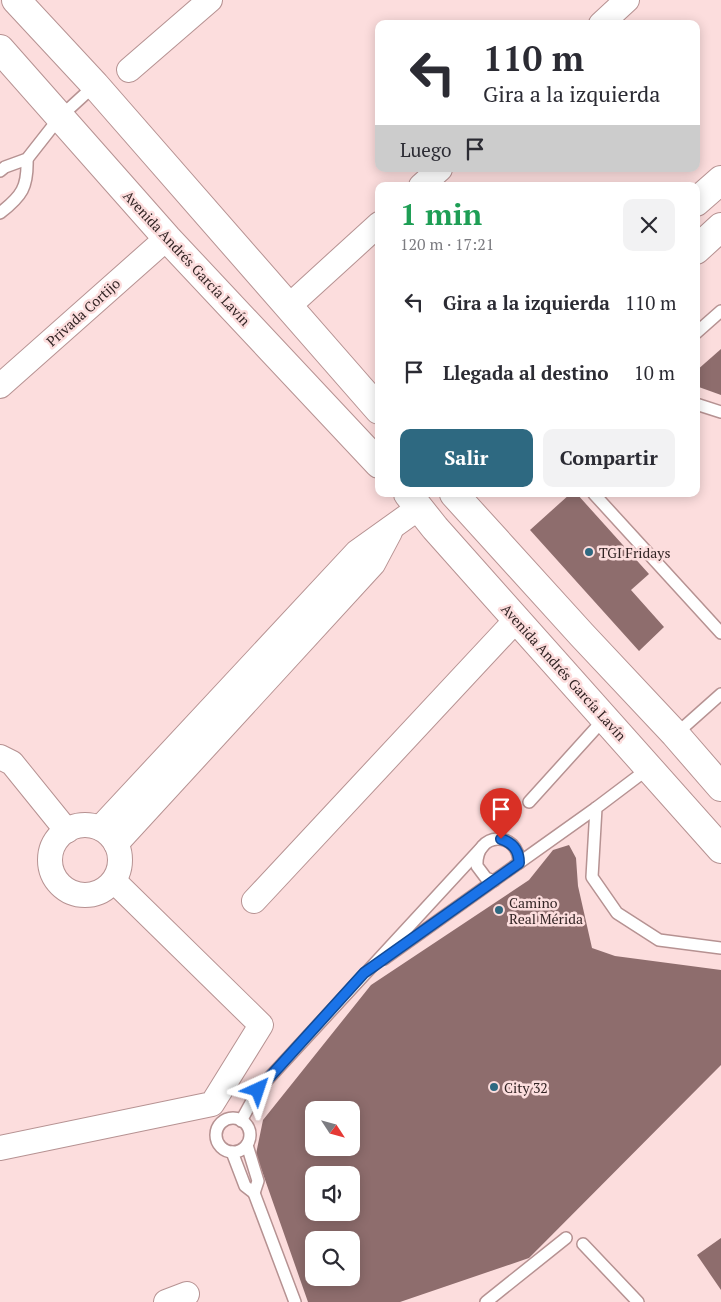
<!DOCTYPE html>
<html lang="es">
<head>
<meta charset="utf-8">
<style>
  :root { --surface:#fff; --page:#f2f2f3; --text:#2b2b33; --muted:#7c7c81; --accent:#2e6981 }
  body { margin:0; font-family:"PT Serif",serif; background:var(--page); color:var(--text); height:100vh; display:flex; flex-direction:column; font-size:19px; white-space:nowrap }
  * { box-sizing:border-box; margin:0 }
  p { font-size:16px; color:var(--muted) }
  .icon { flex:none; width:28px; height:28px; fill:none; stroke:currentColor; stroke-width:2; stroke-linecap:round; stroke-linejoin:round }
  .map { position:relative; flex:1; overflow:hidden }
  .sheet { position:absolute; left:375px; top:182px; width:325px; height:315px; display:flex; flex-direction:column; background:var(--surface); border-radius:10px; box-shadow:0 2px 12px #0003 }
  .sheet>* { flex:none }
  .banner { position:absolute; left:375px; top:20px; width:325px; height:152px; border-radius:10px; box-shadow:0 2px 12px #0003; background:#fff; color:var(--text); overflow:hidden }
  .needle { width:32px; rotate:126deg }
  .fabs { position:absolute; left:305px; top:1101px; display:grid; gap:10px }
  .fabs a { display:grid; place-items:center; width:55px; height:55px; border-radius:10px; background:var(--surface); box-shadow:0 2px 12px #0003; font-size:25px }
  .pin { position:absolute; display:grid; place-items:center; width:42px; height:42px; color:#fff; margin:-51px -21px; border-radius:50% 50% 50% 0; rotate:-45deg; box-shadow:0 0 5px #0007 }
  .pin .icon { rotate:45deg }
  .me { position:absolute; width:55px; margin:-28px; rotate:42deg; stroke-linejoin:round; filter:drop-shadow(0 0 4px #0008) }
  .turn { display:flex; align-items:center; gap:18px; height:105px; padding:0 25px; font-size:22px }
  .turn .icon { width:65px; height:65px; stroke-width:2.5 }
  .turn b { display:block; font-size:35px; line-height:42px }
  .then { display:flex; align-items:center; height:48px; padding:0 25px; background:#0003; gap:10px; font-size:19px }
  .round { display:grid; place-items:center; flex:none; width:52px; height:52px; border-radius:10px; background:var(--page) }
  .overview { display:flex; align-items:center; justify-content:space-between; height:85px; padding:0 25px }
  h1 { font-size:30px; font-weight:800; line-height:38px; color:#1e9e55 }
  .action { display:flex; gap:10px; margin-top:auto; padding:10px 25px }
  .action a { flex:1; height:58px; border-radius:10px; background:var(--accent); color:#fff; font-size:20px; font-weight:800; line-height:58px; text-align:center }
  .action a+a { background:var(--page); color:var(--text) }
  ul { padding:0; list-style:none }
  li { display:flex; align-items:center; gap:15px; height:70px; padding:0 25px }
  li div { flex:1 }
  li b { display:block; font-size:19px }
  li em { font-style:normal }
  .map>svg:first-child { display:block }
  .building { fill:#8e6d6d; fill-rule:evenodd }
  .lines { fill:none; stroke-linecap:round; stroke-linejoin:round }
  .lane-casing { stroke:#b69292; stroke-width:14 }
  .street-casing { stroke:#b69292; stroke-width:26 }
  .secondary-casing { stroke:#b69292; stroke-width:30 }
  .lane { stroke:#fff; stroke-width:11 }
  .street { stroke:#fff; stroke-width:24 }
  .secondary { stroke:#fff; stroke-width:28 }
  .route-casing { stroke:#114b97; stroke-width:12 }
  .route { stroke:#1a73e8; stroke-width:9 }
  .poi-dot { fill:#2e6981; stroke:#fcdddd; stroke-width:2 }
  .labels { text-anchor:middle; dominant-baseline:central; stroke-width:5; stroke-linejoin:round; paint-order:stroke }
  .street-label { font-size:14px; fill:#322424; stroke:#fcdddd }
  .poi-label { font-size:14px; fill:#322424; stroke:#fcdddd; text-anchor:start }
</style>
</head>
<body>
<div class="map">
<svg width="721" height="1302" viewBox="0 0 721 1302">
  <rect width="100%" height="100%" fill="#fcdddd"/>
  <g class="building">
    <polygon points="721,349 721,395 696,386 696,371"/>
    <polygon points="570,494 577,494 649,574 631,590 664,627 639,651 530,530"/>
    <path d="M569,845L576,858L578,886L592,948L615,956L721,970V1065L529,1258L400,1302H308L256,1154L263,1120L371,985L529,880L553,850ZM314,1110H351V1148H314ZM314,1175H351V1212H314ZM314,1240H351V1278H314Z"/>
    <polygon points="721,1238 721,1290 697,1255"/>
  </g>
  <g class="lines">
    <defs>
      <g id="lane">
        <polyline points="0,171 5,167 27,159 60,117 95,85"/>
        <path d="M0,213C22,196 28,187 27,159"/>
        <polyline points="696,333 721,311"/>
        <polyline points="696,404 721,412"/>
        <polyline points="594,494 721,633"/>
        <polyline points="676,734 721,694"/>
        <polyline points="649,768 596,808 592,877 617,913 659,940 721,948"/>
        <polyline points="529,802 605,718"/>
        <path d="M494,881L486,878L477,866C475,831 519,830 519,863"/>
        <polyline points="384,959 596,808"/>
        <circle cx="233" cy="1135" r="17"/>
        <polyline points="241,1121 258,1090 483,846"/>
        <polyline points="232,1152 245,1186 254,1193 258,1181 247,1145"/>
        <polyline points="254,1193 295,1302"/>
        <polyline points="583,1244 638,1302"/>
        <polyline points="486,1302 566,1238"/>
      </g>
      <g id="street">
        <polyline points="601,24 627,0"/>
        <polyline points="129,70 210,0"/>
        <polyline points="421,186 440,169"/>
        <polyline points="288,307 379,224"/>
        <polyline points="0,386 167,238"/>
        <polyline points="0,757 12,763 67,831"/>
        <circle cx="85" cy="860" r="35"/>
        <polyline points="100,828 357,552 420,507"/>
        <polyline points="116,844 373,564 390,532"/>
        <polyline points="254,901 517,619"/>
        <polyline points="0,1148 212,1104 261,1025 114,881"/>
        <polyline points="166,1302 187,1294"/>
      </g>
      <g id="secondary">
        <polyline points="16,0 95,85 379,410"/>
        <polyline points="0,49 167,238 379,464"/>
        <polyline points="696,202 721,180"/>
        <polyline points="696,250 721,227"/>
        <polyline points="408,494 435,528 721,849"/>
        <polyline points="454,494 582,635 675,734 721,787"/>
      </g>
    </defs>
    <use href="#lane" class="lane-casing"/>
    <use href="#street" class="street-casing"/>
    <use href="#secondary" class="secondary-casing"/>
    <use href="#lane" class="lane"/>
    <use href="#street" class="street"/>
    <use href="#secondary" class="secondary"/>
  </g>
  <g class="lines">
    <defs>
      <path id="route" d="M258,1090L364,973L519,863C519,850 513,843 501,839"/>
    </defs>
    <use href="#route" class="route-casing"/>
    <use href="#route" class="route"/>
  </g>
  <g class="poi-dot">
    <circle cx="589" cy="552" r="5"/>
    <circle cx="499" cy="910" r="5"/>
    <circle cx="494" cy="1087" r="5"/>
  </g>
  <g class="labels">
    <g class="street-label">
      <text transform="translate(187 258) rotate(47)">Avenida Andrés García Lavín</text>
      <text transform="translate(83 312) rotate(-42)">Privada Cortijo</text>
      <text transform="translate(564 672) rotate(48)">Avenida Andrés García Lavín</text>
    </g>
    <g class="poi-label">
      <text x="599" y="552">TGI Fridays</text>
      <text x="509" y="902">Camino<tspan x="509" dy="16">Real Mérida</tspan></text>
      <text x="504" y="1087">City 32</text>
    </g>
  </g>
</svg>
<div class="fabs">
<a><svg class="needle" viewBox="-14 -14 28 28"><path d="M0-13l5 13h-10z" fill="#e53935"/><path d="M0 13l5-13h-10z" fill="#7c7c81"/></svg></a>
<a><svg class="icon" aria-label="sound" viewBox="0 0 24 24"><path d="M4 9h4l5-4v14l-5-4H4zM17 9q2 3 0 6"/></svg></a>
<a><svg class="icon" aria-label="search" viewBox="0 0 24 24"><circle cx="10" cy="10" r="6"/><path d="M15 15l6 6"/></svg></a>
</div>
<div class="pin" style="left:501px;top:839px;background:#d93025"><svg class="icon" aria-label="arrive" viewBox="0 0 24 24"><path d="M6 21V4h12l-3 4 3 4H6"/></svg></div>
<svg class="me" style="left:258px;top:1090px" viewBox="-20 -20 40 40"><path d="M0-17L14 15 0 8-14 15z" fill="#1a73e8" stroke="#fff" stroke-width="4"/></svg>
<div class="banner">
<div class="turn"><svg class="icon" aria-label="left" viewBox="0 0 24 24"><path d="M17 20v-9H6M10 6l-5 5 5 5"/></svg><div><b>110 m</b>Gira a la izquierda</div></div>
<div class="then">Luego<svg class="icon" aria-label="arrive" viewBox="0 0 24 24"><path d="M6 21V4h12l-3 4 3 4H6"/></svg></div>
</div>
<section class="sheet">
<div class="overview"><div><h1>1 min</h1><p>120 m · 17:21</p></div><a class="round"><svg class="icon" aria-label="close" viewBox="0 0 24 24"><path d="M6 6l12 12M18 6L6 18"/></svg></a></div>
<ul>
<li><svg class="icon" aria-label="left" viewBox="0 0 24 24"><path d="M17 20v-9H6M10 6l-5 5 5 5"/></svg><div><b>Gira a la izquierda</b></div><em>110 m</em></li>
<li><svg class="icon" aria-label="arrive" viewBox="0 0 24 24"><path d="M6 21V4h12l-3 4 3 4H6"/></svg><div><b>Llegada al destino</b></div><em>10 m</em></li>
</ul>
<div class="action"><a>Salir</a><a>Compartir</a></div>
</section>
</div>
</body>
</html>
